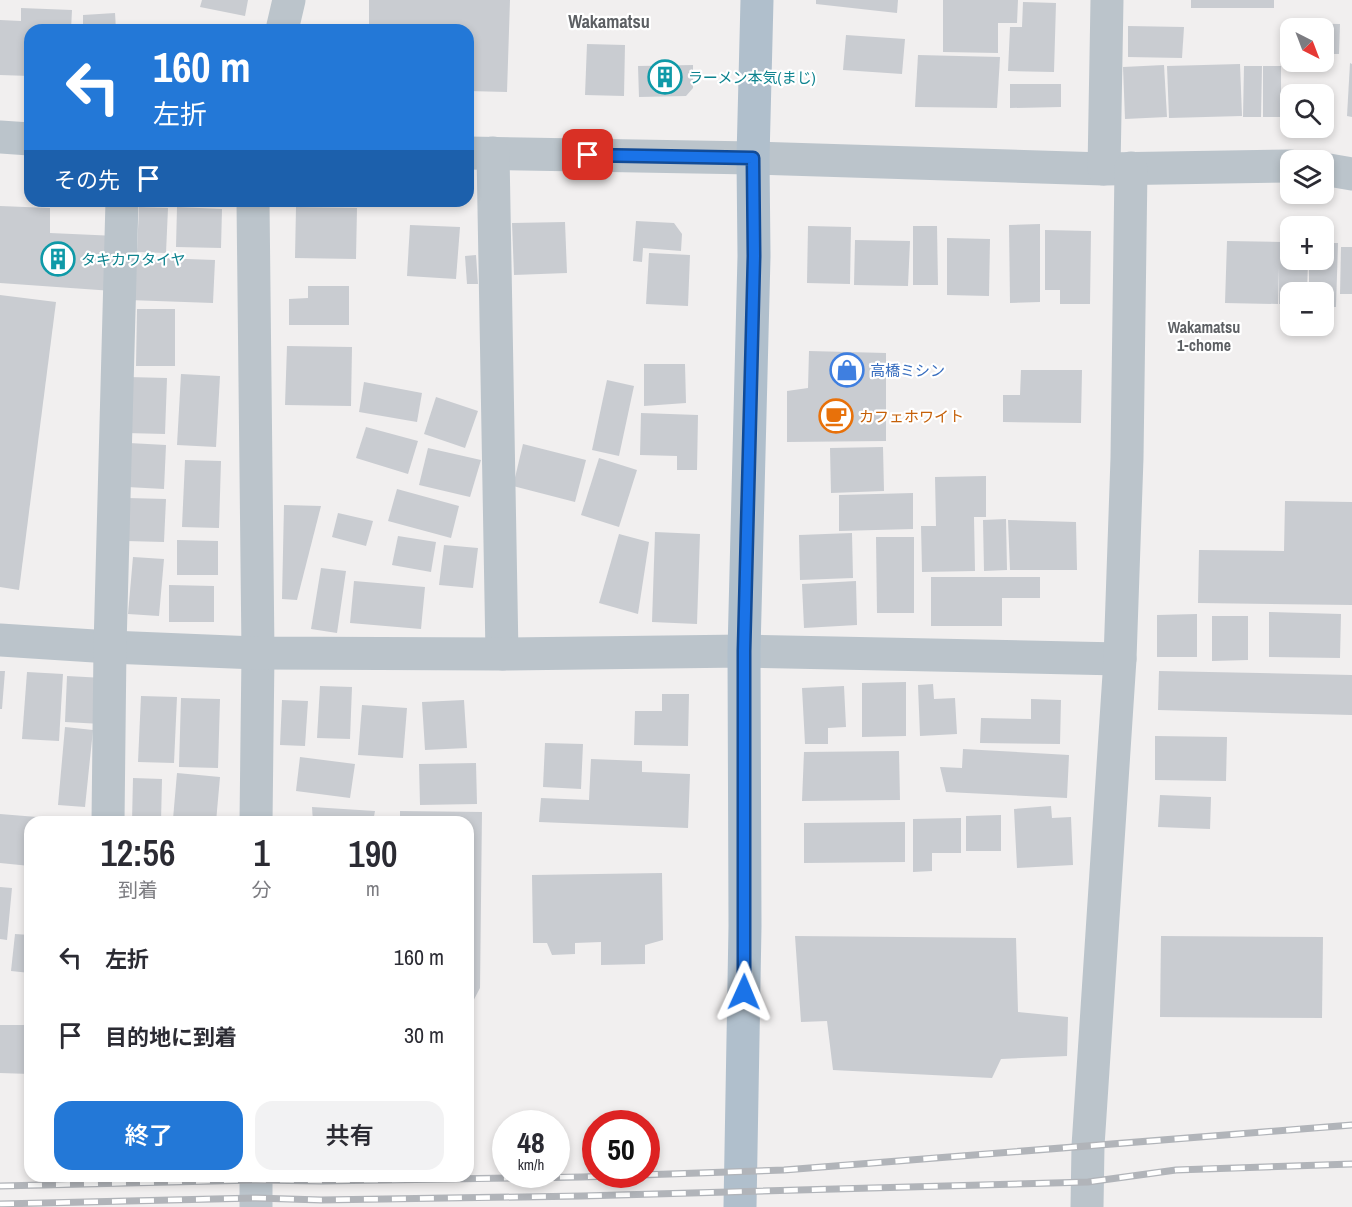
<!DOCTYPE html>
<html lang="ja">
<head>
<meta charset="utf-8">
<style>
  :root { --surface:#fff; --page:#f2f2f3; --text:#2b2b33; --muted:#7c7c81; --accent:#2378d7 }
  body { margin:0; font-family:"Archivo Narrow","Noto Sans JP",sans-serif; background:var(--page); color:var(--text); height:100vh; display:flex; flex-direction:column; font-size:22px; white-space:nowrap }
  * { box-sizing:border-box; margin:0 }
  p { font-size:20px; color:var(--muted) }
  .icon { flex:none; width:33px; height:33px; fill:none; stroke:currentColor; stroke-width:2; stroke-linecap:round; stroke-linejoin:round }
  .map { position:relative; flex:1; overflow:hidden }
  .details { position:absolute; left:24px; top:816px; width:450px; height:366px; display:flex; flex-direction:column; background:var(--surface); border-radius:18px; box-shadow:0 3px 9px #0003 }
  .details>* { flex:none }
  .hud { position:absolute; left:24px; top:24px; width:450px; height:183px; border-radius:18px; box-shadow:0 3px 9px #0003; background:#2378d7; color:#fff; overflow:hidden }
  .needle { width:39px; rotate:138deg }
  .buttons { position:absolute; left:1280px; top:18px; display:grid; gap:12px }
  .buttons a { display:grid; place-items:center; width:54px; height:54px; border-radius:12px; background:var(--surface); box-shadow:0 3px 9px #0003; font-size:30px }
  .speed { position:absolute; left:492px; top:1110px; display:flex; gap:12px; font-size:30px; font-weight:700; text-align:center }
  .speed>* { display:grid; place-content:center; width:78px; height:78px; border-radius:50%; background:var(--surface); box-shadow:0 3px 9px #0003; line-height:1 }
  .speed small { font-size:15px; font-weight:400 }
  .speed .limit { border:9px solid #d22; background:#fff; color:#111 }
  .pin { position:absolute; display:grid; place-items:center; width:51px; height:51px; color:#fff; margin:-26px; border-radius:12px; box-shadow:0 3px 9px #0006 }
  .me { position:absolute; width:66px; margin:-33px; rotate:1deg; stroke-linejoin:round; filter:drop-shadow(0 0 4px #0008) }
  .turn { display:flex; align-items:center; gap:21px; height:126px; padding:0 30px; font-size:27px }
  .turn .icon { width:78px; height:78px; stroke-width:2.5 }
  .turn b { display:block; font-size:42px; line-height:51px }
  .then { display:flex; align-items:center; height:57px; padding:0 30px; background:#0003; gap:12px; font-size:22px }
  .eta { display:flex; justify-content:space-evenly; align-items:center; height:102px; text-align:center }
  .eta b { font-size:36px; font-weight:600; line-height:42px }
  .cta { display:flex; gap:12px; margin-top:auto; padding:12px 30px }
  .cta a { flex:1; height:69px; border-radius:18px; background:var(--accent); color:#fff; font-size:24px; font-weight:600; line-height:69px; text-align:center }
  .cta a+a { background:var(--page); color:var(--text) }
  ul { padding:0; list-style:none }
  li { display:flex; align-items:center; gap:18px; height:78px; padding:0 30px }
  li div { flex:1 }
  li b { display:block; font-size:22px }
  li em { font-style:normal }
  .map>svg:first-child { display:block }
  .building { fill:#c9ccd1 }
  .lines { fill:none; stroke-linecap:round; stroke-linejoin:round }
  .minor { stroke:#bbc4cb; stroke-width:33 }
  .major { stroke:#b0bfcc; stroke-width:33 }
  .rail-casing { stroke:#b1b4b9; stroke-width:7 }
  .rail { stroke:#fff; stroke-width:4.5; stroke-dasharray:14; stroke-linecap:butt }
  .route-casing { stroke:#114b97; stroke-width:15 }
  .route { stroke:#1a73e8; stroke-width:10 }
  .labels { text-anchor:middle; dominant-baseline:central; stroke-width:4.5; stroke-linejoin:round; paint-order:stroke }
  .culture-label { font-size:15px; fill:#0d838f; stroke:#fff; text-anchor:start }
  .shop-label { font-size:15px; fill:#366cbe; stroke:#fff; text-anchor:start }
  .food-label { font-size:15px; fill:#c56008; stroke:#fff; text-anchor:start }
  .neighbourhood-label { font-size:16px; font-weight:bold; fill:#5c5f63; stroke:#fff }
  .quarter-label { font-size:18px; font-weight:bold; fill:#5c5f63; stroke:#fff }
</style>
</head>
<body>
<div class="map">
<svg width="1352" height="1207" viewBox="0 0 1352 1207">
  <rect width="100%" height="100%" fill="#f1efef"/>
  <g class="building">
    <polygon points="202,0 248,0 245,16 200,7"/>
    <polygon points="369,0 510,0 507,92 468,91 468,30 369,30"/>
    <polygon points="816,0 898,0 897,13 816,4"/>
    <polygon points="943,0 1018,0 1017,23 998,23 998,53 943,52"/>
    <rect x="1191" y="0" width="83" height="8"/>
    <polygon points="1023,2 1056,3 1054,72 1008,71 1010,27 1022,27"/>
    <polygon points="21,8 72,10 71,30 30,30 30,76 0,75 0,20 21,21"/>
    <polygon points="115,13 116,30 83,30 83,15"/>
    <polygon points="1285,23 1340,24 1339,54 1323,54 1323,28 1290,28 1290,53 1285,53"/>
    <polygon points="1128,26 1184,27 1182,58 1128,57"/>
    <polygon points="846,35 905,39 902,74 843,70"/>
    <polygon points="587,44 625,45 624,96 585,95"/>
    <polygon points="918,55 1000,57 997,108 915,107"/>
    <polygon points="1350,63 1352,64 1352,117 1347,116"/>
    <polygon points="1240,64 1242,116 1169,118 1167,66"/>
    <polygon points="693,65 693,88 686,96 639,97 638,66"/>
    <polygon points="1164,65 1167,117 1125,119 1123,67"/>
    <polygon points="1244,66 1262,66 1261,117 1243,117"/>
    <rect x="1263" y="66" width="18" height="51"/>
    <polygon points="1010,84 1061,84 1061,107 1010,108"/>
    <polygon points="0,206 50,208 50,233 117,236 113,291 0,283"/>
    <polygon points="139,207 168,208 166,253 137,252"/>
    <polygon points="177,207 222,209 221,248 176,247"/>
    <polygon points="296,207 357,208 356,259 295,258"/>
    <polygon points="636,221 674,223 682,234 681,251 643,248 642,262 633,261"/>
    <polygon points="565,222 567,273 514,275 512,223"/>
    <polygon points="1040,224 1040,302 1010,303 1009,225"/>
    <polygon points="410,225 460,227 456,279 407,276"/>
    <polygon points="808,226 851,227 850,284 807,283"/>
    <polygon points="913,226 937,226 938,285 913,285"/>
    <polygon points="1045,230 1091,231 1090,304 1060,304 1060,290 1045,290"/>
    <polygon points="947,238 990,239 989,296 947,295"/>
    <polygon points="855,240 910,241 908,286 854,285"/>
    <polygon points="1281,240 1290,241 1290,260 1308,260 1307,292 1290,292 1290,304 1279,304 1279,268 1278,304 1225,303 1227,241 1281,242"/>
    <polygon points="1323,243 1338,243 1336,307 1323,307 1323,292 1309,292 1309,260 1323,260"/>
    <polygon points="1341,247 1352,247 1352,294 1340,294"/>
    <polygon points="649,253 690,255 688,306 646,304"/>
    <polygon points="476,255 478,284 467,284 465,256"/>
    <polygon points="130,257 215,260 213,303 128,300"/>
    <polygon points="308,286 349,286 349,325 289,325 289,299 308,298"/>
    <polygon points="0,295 56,302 19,590 0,587"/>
    <polygon points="137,309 175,309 175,366 136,366"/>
    <polygon points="287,346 352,347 351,406 285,405"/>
    <polygon points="809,351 886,353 886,441 787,442 787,391 808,388"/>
    <polygon points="644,364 685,364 686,403 644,406"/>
    <polygon points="1021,370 1082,370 1081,423 1003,422 1003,395 1020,395"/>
    <polygon points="181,374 220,376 216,447 177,445"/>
    <polygon points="128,377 167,378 165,434 126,433"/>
    <polygon points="607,380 634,386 619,456 592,450"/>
    <polygon points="364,382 422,393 417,422 359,412"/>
    <polygon points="436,397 478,411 465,448 424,434"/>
    <polygon points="641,413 698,415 697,470 677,470 677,456 640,455"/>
    <polygon points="366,427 418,441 408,474 356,458"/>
    <polygon points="129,443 166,445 164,489 127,487"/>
    <polygon points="523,444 586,460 575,502 513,486"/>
    <polygon points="883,447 884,491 831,493 830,448"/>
    <polygon points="428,448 481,460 470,497 419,485"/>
    <polygon points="599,458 637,470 619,527 581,515"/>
    <polygon points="185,460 221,461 219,528 182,527"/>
    <polygon points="986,476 986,517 974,517 975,571 922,572 921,526 936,526 935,477"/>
    <polygon points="397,489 459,506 451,538 388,521"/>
    <polygon points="913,493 913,529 839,531 839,495"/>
    <polygon points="127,498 166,499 164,542 126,541"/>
    <polygon points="1285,501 1352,502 1352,605 1198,603 1199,550 1284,551"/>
    <polygon points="284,505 321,506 297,600 282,599"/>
    <polygon points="338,513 373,521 366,546 332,537"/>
    <polygon points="1006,519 1007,570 984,571 983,520"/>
    <polygon points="1008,520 1076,522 1077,570 1010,570"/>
    <polygon points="655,532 700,534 697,624 652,622"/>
    <polygon points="852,533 853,578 800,580 799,535"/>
    <polygon points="619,534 649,542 638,614 599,603"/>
    <polygon points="398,536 436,542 431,572 392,565"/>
    <polygon points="876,537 914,537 914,613 877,613"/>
    <polygon points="177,540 218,541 218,575 177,575"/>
    <polygon points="444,545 478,548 473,588 439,585"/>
    <polygon points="133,557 164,559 159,616 128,614"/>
    <polygon points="321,568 346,571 337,633 311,629"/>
    <polygon points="931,577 1040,577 1040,598 1002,598 1002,626 931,626"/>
    <polygon points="354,581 425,587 421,629 350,623"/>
    <polygon points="856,581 857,625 804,628 802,584"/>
    <polygon points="169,585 214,586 214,622 169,622"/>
    <polygon points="1269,612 1341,614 1340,658 1269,657"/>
    <polygon points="1197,614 1197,657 1157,657 1157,615"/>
    <polygon points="1212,616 1248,616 1248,660 1212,661"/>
    <polygon points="0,671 5,671 2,709 0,709"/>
    <polygon points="1159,671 1352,675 1352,715 1158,710"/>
    <polygon points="27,672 63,674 59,741 22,739"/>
    <polygon points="67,676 104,678 102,724 65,722"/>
    <polygon points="906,682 906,736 862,737 862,683"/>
    <polygon points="933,684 934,699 955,698 957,734 920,736 918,685"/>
    <polygon points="320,686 352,687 350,739 317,738"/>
    <polygon points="844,686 846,727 828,728 828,744 805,744 802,688"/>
    <polygon points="662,694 689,694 688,746 634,745 635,711 662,711"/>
    <polygon points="141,696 177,697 174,763 138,762"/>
    <polygon points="181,698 220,699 218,768 179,767"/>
    <polygon points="1031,699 1061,700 1060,744 980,743 981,718 1031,719"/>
    <polygon points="282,700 308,701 305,746 280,745"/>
    <polygon points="464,700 467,748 425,750 422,702"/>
    <polygon points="362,705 407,708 403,758 358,755"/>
    <polygon points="65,727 93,730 85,807 58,805"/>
    <polygon points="1155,736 1227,737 1226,781 1155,780"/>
    <polygon points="545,743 583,744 581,789 543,787"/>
    <polygon points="963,749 1069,755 1067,798 946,792 940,767 962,768"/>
    <polygon points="899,751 900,800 802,801 804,752"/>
    <polygon points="300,757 355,764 350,798 296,791"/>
    <polygon points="591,759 642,761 642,772 690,774 688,828 539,822 541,798 589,800"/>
    <polygon points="476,763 477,804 420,805 419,764"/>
    <polygon points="177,773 220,777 216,822 173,819"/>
    <polygon points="133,778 162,779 161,822 132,822"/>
    <polygon points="1160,795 1211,797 1210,829 1158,827"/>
    <polygon points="1051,806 1052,818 1071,817 1073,865 1017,868 1014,809"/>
    <polygon points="312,807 375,811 373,822 313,822"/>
    <polygon points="400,811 482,812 480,988 468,1011 468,822 400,822"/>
    <polygon points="0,814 37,817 37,822 30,822 30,866 0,863"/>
    <polygon points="1001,815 1001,851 966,851 966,816"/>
    <polygon points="961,818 961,853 932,853 932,871 913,872 913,819"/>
    <polygon points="905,822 905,862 804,863 804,823"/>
    <polygon points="662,873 663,940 645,945 645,964 601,965 601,942 575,943 575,954 552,955 547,943 533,943 532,875"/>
    <polygon points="0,887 12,888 7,940 0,939"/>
    <polygon points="15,934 30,935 30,973 11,971"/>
    <polygon points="795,936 1016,938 1018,1012 1068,1017 1067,1056 1001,1059 992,1078 833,1070 827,1021 801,1022"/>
    <polygon points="1161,936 1323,937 1322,1018 1160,1017"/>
    <polygon points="0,1025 30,1025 30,1074 0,1073"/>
  </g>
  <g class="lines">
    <g class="minor">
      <polyline points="282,30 289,0"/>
      <polyline points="0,137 30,139"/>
      <polyline points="468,153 753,158 1104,169 1290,166"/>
      <polyline points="493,153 502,654"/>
      <polyline points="1104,169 1107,0"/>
      <polyline points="1323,169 1352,174"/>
      <polyline points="253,201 258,653 256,822"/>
      <polyline points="0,640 110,647 258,653 502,654 744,651 1120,659"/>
      <polyline points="108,822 110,647 122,201"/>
      <polyline points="256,1207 256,1176"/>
      <polyline points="1087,1207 1088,1146 1120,659 1127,458 1131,168"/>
    </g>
    <polyline class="major" points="740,1207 745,926 744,651 754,256 753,158 757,0"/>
    <defs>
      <g id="rail">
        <polyline points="0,1186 256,1180 321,1181 582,1177 784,1170 1352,1125"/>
        <polyline points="0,1204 256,1198 321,1200 582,1196 1088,1182 1176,1170 1352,1164"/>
      </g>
    </defs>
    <use href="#rail" class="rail-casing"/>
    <use href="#rail" class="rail"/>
  </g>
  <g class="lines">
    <defs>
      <polyline id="route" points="588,155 753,158 754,256 744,651 744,992"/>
    </defs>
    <use href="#route" class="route-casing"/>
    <use href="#route" class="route"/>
  </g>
  <defs>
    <symbol id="building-ring" viewBox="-11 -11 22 22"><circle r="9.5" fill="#fff" stroke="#0f9aa8" stroke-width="1.5"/><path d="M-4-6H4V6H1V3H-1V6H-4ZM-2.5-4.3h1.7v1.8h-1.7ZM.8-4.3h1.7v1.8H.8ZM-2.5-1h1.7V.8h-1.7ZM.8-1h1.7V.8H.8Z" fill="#0f9aa8"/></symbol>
    <symbol id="shop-ring" viewBox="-11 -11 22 22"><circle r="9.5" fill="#fff" stroke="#3f7fe0" stroke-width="1.5"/><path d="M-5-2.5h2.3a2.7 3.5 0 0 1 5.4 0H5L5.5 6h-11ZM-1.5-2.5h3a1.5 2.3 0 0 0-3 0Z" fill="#3f7fe0"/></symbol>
    <symbol id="cafe-ring" viewBox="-11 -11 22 22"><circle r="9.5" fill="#fff" stroke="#e8710a" stroke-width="1.5"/><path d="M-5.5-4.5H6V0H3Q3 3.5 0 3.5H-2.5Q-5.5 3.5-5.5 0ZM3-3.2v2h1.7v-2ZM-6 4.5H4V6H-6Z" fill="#e8710a"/></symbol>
  </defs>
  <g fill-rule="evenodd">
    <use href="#building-ring" x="646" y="58" width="38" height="38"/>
    <use href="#building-ring" x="39" y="240" width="38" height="38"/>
    <use href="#shop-ring" x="828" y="351" width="38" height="38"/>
    <use href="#cafe-ring" x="817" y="397" width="38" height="38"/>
  </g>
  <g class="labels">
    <g class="culture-label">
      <text x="688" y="77">ラーメン本気(まじ)</text>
      <text x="81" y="259">タキカワタイヤ</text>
    </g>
    <g class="shop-label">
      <text x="870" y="370">高橋ミシン</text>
    </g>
    <g class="food-label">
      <text x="859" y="416">カフェホワイト</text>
    </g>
    <g class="neighbourhood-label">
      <text x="1204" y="327">Wakamatsu<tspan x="1204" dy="18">1-chome</tspan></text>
    </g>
    <g class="quarter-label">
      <text x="609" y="21">Wakamatsu</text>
    </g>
  </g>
</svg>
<div class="buttons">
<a><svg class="needle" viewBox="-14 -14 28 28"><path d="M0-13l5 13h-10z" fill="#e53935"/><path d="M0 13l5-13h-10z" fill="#7c7c81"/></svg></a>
<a><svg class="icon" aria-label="search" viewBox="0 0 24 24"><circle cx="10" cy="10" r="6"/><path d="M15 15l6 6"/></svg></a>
<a><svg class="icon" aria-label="layers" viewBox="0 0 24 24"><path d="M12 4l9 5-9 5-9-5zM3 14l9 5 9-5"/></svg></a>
<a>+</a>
<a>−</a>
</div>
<div class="speed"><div>48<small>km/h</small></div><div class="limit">50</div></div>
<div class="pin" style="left:588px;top:155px;background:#d93025"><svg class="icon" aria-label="arrive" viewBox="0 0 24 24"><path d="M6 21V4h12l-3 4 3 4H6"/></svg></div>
<svg class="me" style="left:744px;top:992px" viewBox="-20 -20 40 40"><path d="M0-17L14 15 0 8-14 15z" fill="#1a73e8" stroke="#fff" stroke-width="4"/></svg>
<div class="hud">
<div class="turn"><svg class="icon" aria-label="left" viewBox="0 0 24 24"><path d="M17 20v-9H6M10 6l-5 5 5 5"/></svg><div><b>160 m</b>左折</div></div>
<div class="then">その先<svg class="icon" aria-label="arrive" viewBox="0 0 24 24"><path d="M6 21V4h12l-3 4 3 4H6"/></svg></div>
</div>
<section class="details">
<div class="eta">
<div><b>12:56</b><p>到着</p></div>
<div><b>1</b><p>分</p></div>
<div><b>190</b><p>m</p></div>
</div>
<ul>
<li><svg class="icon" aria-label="left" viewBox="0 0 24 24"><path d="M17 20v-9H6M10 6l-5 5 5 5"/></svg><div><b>左折</b></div><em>160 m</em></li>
<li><svg class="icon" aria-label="arrive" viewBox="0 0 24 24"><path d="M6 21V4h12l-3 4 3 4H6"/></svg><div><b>目的地に到着</b></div><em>30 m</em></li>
</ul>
<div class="cta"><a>終了</a><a>共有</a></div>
</section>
</div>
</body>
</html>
